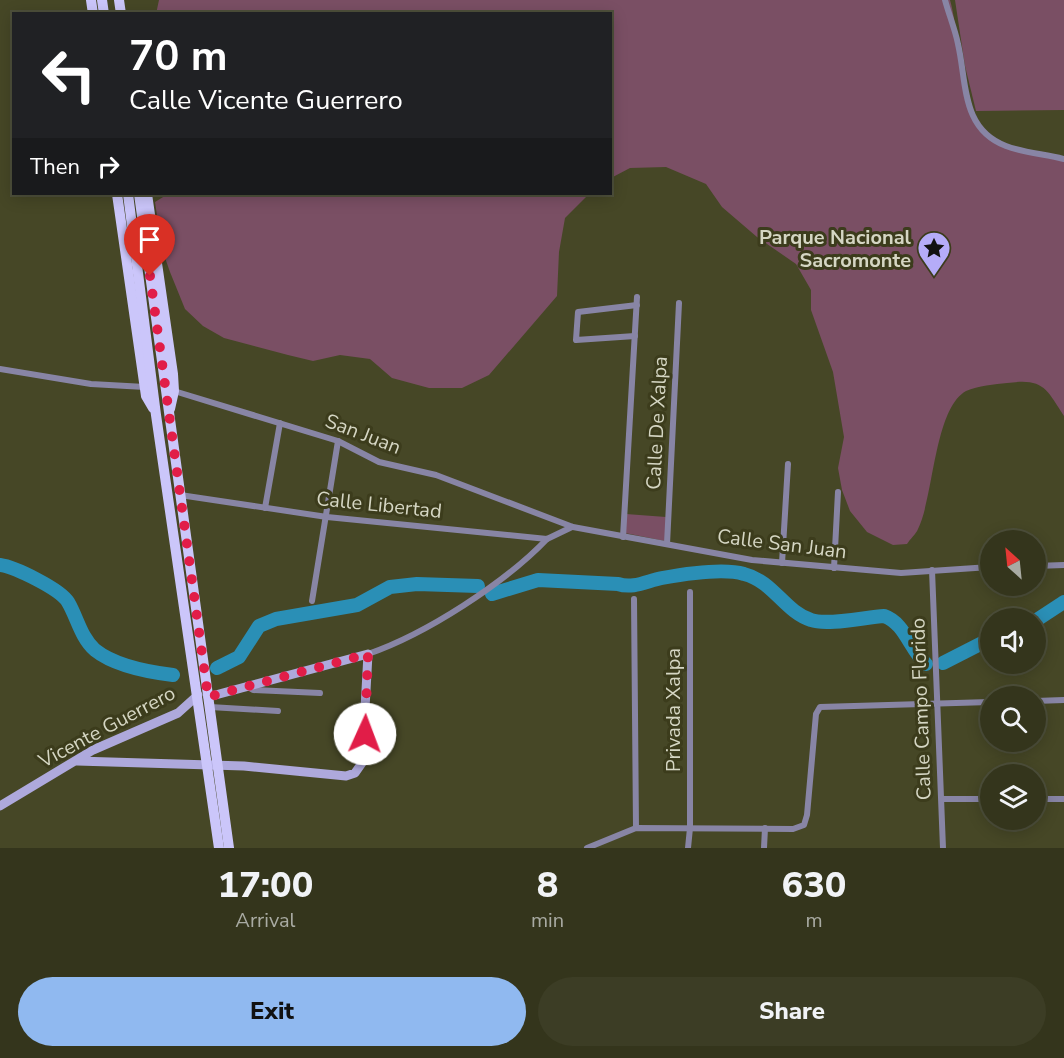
<!DOCTYPE html>
<html lang="en">
<head>
<meta charset="utf-8">
<style>
  :root { --surface:#34351c; --page:#3c3d25; --text:#f1f3f6; --muted:#a9aba3; --line:#4e503b; --accent:#90b9f0 }
  body { margin:0; font-family:"Nunito Sans",sans-serif; background:var(--page); color:var(--text); height:100vh; display:flex; flex-direction:column; font-size:22px; white-space:nowrap }
  * { box-sizing:border-box; margin:0 }
  p { font-size:20px; color:var(--muted) }
  .icon { flex:none; width:33px; height:33px; fill:none; stroke:currentColor; stroke-width:2; stroke-linecap:round; stroke-linejoin:round }
  .map { position:relative; height:848px; overflow:hidden }
  .drawer { display:flex; flex-direction:column; background:var(--surface); flex:1 }
  .drawer>* { flex:none }
  .banner { position:absolute; left:12px; top:12px; width:600px; height:183px; border-radius:0px; box-shadow:0 3px 15px #0003,0 0 0 2px var(--line); background:#202124; color:#fff; overflow:hidden }
  .needle { width:39px; rotate:333deg }
  .buttons { position:absolute; left:980px; top:530px; display:grid; gap:12px }
  .buttons a { display:grid; place-items:center; width:66px; height:66px; border-radius:50%; background:var(--surface); box-shadow:0 3px 15px #0003,0 0 0 2px var(--line); font-size:30px }
  .pin { position:absolute; display:grid; place-items:center; width:51px; height:51px; color:#fff; margin:-62px -26px; border-radius:50% 50% 50% 0; rotate:-45deg; box-shadow:0 0 6px #0007 }
  .pin .icon { rotate:45deg }
  .me { position:absolute; width:66px; margin:-33px; rotate:2deg; stroke-linejoin:round; filter:drop-shadow(0 0 4px #0008) }
  .turn { display:flex; align-items:center; gap:21px; height:126px; padding:0 18px; font-size:27px }
  .turn .icon { width:78px; height:78px; stroke-width:2.5 }
  .turn b { display:block; font-size:42px; line-height:51px }
  .then { display:flex; align-items:center; height:57px; padding:0 18px; background:#0003; gap:12px; font-size:22px }
  .eta { display:flex; justify-content:space-evenly; align-items:center; height:102px; text-align:center }
  .eta b { font-size:36px; font-weight:800; line-height:42px }
  .button { display:flex; gap:12px; margin-top:auto; padding:12px 18px }
  .button a { flex:1; height:69px; border-radius:36px; background:var(--accent); color:#111; font-size:24px; font-weight:800; line-height:69px; text-align:center }
  .button a+a { background:var(--page); color:var(--text) }
  .map>svg:first-child { display:block }
  .green { fill:#7a4f64 }
  .lines { fill:none; stroke-linecap:round; stroke-linejoin:round }
  .river { stroke:#2a8fb6; stroke-width:14 }
  .street { stroke:#8885a5; stroke-width:6 }
  .secondary { stroke:#aea9dc; stroke-width:9 }
  .primary { stroke:#cbc6fa; stroke-width:10 }
  .route { stroke:#e11d48; stroke-width:10; stroke-dasharray:0 18 }
  .labels { text-anchor:middle; dominant-baseline:central; stroke-width:6; stroke-linejoin:round; paint-order:stroke }
  .poi-label { font-size:20px; font-weight:bold; fill:#d5d6c3; stroke:#3c3c1c; text-anchor:end }
  .street-label { font-size:20px; fill:#d5d6c3; stroke:#3c3c1c }
</style>
</head>
<body>
<div class="map">
<svg width="1064" height="848" viewBox="0 0 1064 848">
  <rect width="100%" height="100%" fill="#464726"/>
  <g class="green">
    <path d="M159,0H950C962,42 956,121 1001,142C1020,151 1044,154 1064,159V416C1046,388 1043,378 1007,383C995,384 978,386 966,391C934,409 934,497 918,529C916,534 910,539 907,544L893,545L867,532L850,511L842,490L838,468L844,437L833,372L811,310V290L796,264L757,237L722,207L706,184L666,167L630,168L611,178L610,14H156Z"/>
    <polygon points="955,0 1064,0 1064,110 976,111 965,66"/>
    <polygon points="168,194 589,194 565,218 559,252 557,296 489,375 462,388 429,388 392,378 370,359 340,355 313,361 288,355 224,338 203,326 185,309 170,272 162,249 155,202"/>
    <polygon points="626,514 666,517 665,541 625,533"/>
  </g>
  <g class="lines">
    <g class="river">
      <path d="M0,565C15,567 60,589 68,602C77,617 81,638 95,650C115,666 148,672 173,675"/>
      <path d="M492,594L538,580L618,584C633,589 647,581 662,578C684,574 724,568 744,574C773,581 785,612 811,620C827,626 866,617 884,616C905,623 910,650 926,664"/>
      <polyline points="1035,621 1064,602"/>
      <polyline points="943,663 990,639"/>
      <polyline points="217,668 239,657 259,626 276,619 357,605 390,587 417,584 478,586"/>
    </g>
    <g class="street">
      <path d="M945,0C949,15 955,29 958,44C967,83 961,129 1006,146C1024,153 1045,154 1064,159"/>
      <polyline points="635,336 576,340 578,312 637,305"/>
      <polyline points="0,369 91,384 145,387"/>
      <polyline points="174,391 338,441 379,462 436,475 573,527 752,560 901,573 990,567"/>
      <polyline points="180,495 327,517 547,539 572,527"/>
      <polyline points="265,508 280,423"/>
      <polyline points="623,537 637,297"/>
      <polyline points="667,544 679,303"/>
      <polyline points="782,563 788,464"/>
      <polyline points="1035,566 1064,565"/>
      <polyline points="834,568 838,492"/>
      <polyline points="932,570 943,848"/>
      <polyline points="634,599 636,828"/>
      <polyline points="312,601 338,441"/>
      <path d="M368,654C426,634 505,583 547,539"/>
      <polyline points="248,687 253,690 320,693"/>
      <polyline points="1035,701 1064,700"/>
      <polyline points="210,707 278,711"/>
      <polyline points="942,799 990,799"/>
      <polyline points="1035,799 1064,799"/>
      <polyline points="587,848 636,828 793,829 804,825 807,815 816,714 820,707 990,702"/>
      <polyline points="688,848 690,828 690,592"/>
      <polyline points="764,848 765,828"/>
    </g>
    <g class="secondary">
      <polyline points="77,761 244,766 346,776 355,773 362,763 368,654 208,697"/>
      <polyline points="0,806 93,750 178,713 198,695"/>
    </g>
    <g class="primary">
      <polyline points="91,0 93,14"/>
      <polyline points="102,0 104,14"/>
      <polyline points="119,0 121,14"/>
      <polyline points="117,194 146,396 153,408"/>
      <polyline points="128,194 156,415 219,848"/>
      <polyline points="139,194 229,848"/>
      <polyline points="147,194 173,374 174,391 170,409"/>
    </g>
  </g>
  <g class="lines">
    <polyline class="route" points="150,276 208,697 368,654 365,734"/>
  </g>
  <defs>
    <symbol id="sight-pin" viewBox="-11 -11 22 30"><path d="M0 17L-7.5 6A9.5 9.5 0 1 1 7.5 6Z" fill="#b5acf8" stroke="#3c3c1c"/><path d="M0-6L1.8-2.2L6-1.7L2.9 1.2L3.7 5.4L0 3.3L-3.7 5.4L-2.9 1.2L-6-1.7L-1.8-2.2Z" fill="#111"/></symbol>
  </defs>
  <g fill-rule="evenodd">
    <use href="#sight-pin" x="915" y="229" width="38" height="52"/>
  </g>
  <g class="labels">
    <g class="poi-label">
      <text x="911" y="237">Parque Nacional<tspan x="911" dy="23">Sacromonte</tspan></text>
    </g>
    <g class="street-label">
      <text transform="translate(657 423) rotate(-87)">Calle De Xalpa</text>
      <text transform="translate(363 434) rotate(21)">San Juan</text>
      <text transform="translate(379 505) rotate(6)">Calle Libertad</text>
      <text transform="translate(782 544) rotate(7)">Calle San Juan</text>
      <text transform="translate(921 709) rotate(-92)">Calle Campo Florido</text>
      <text transform="translate(673 710) rotate(-90)">Privada Xalpa</text>
      <text transform="translate(107 727) rotate(-28)">Vicente Guerrero</text>
    </g>
  </g>
</svg>
<div class="buttons">
<a><svg class="needle" viewBox="-14 -14 28 28"><path d="M0-13l5 13h-10z" fill="#e53935"/><path d="M0 13l5-13h-10z" fill="#a9aba3"/></svg></a>
<a><svg class="icon" aria-label="sound" viewBox="0 0 24 24"><path d="M4 9h4l5-4v14l-5-4H4zM17 9q2 3 0 6"/></svg></a>
<a><svg class="icon" aria-label="search" viewBox="0 0 24 24"><circle cx="10" cy="10" r="6"/><path d="M15 15l6 6"/></svg></a>
<a><svg class="icon" aria-label="layers" viewBox="0 0 24 24"><path d="M12 4l9 5-9 5-9-5zM3 14l9 5 9-5"/></svg></a>
</div>
<div class="pin" style="left:150px;top:276px;background:#d93025"><svg class="icon" aria-label="arrive" viewBox="0 0 24 24"><path d="M6 21V4h12l-3 4 3 4H6"/></svg></div>
<svg class="me" style="left:365px;top:734px" viewBox="-20 -20 40 40"><circle r="19" fill="#fff"/><path d="M0-13L10 11 0 6-10 11z" fill="#e11d48"/></svg>
<div class="banner">
<div class="turn"><svg class="icon" aria-label="left" viewBox="0 0 24 24"><path d="M17 20v-9H6M10 6l-5 5 5 5"/></svg><div><b>70 m</b>Calle Vicente Guerrero</div></div>
<div class="then">Then<svg class="icon" aria-label="right" viewBox="0 0 24 24"><path d="M7 20v-9h11M14 6l5 5-5 5"/></svg></div>
</div>
</div>
<section class="drawer">
<div class="eta">
<div><b>17:00</b><p>Arrival</p></div>
<div><b>8</b><p>min</p></div>
<div><b>630</b><p>m</p></div>
</div>
<div class="button"><a>Exit</a><a>Share</a></div>
</section>
</body>
</html>
